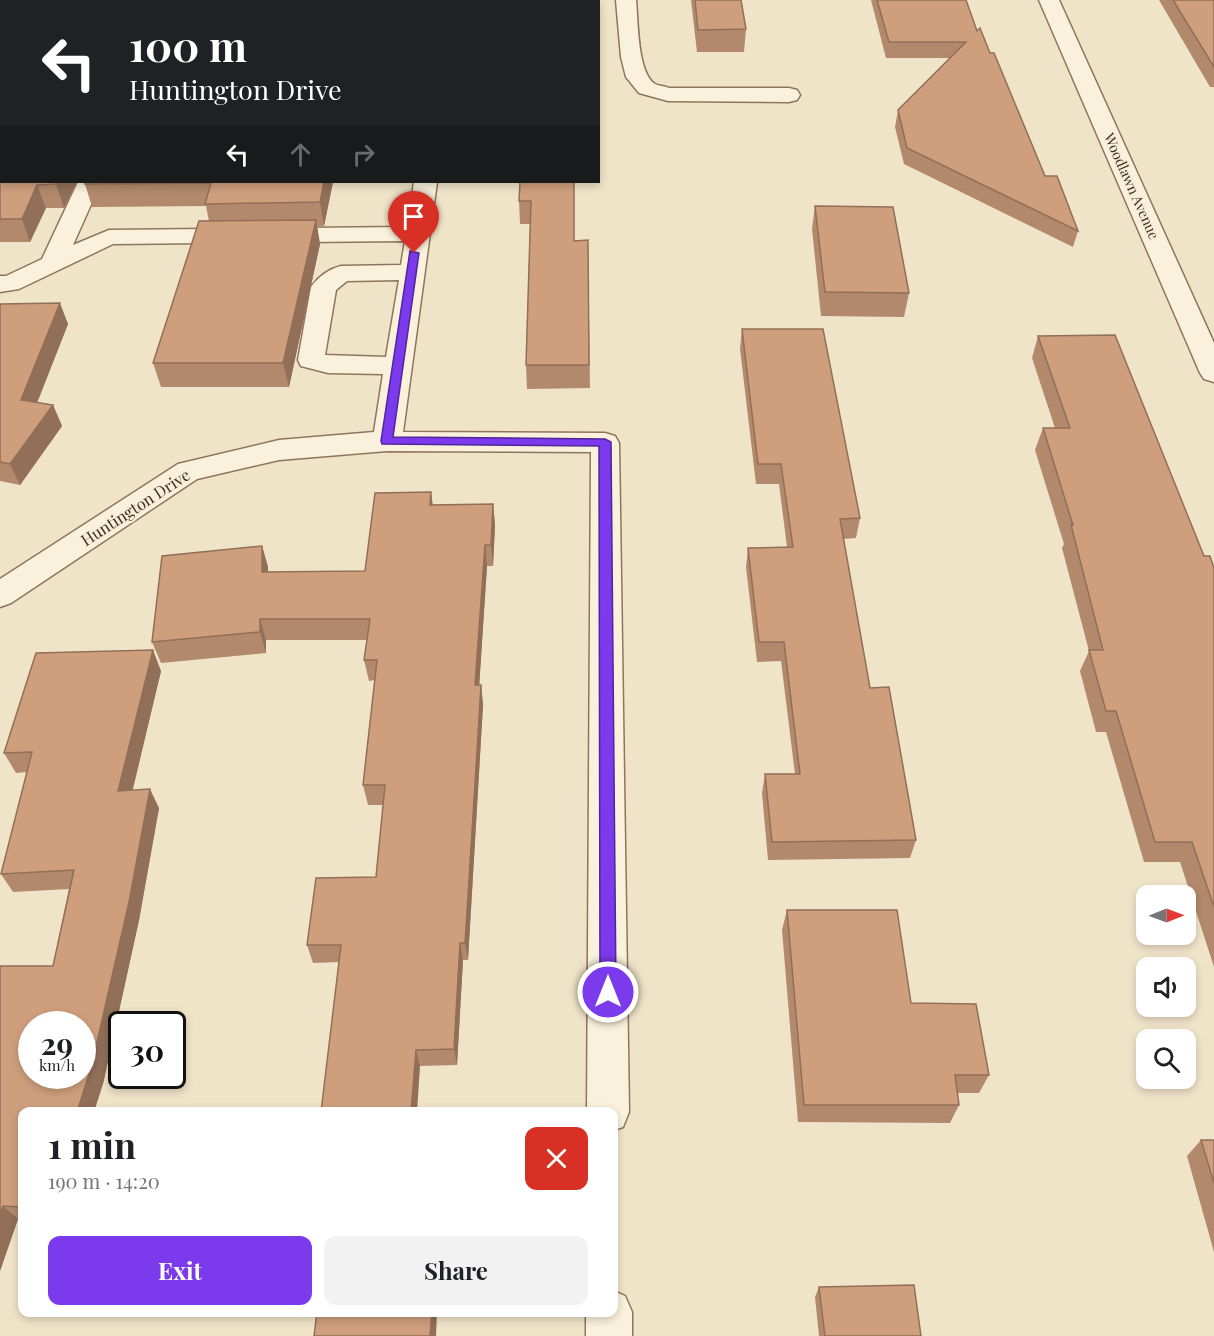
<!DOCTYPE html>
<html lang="en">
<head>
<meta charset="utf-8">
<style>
  :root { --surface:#fff; --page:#f2f2f2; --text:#202124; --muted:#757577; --accent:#7c3aed }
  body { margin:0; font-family:"Playfair Display",serif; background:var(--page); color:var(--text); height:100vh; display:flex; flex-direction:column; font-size:22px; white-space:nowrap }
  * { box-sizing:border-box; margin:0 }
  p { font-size:20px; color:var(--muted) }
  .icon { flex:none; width:33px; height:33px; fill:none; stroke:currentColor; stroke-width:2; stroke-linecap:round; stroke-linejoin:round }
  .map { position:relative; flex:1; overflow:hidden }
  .sheet { position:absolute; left:18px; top:1107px; width:600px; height:210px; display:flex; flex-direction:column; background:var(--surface); border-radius:12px; box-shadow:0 3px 9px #0003 }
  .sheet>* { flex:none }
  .guide { position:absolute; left:0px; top:0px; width:600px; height:183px; box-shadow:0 3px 9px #0003; background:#202124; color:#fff; overflow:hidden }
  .needle { width:39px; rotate:89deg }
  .tools { position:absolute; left:1136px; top:885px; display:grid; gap:12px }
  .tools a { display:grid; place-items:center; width:60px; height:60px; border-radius:12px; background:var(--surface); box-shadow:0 3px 9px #0003; font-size:30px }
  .speed { position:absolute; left:18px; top:1011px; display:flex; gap:12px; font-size:30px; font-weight:700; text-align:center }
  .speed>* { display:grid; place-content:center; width:78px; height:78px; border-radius:50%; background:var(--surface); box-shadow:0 3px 9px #0003; line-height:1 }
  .speed small { font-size:15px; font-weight:400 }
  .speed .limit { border:3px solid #111; border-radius:9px; background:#fff; color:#111 }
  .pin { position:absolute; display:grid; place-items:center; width:51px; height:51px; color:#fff; margin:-62px -26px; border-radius:50% 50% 50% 0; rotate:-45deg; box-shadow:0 0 6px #0007 }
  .pin .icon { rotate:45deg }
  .me { position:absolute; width:66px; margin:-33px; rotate:0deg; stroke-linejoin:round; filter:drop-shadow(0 0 4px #0008) }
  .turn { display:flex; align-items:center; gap:21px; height:126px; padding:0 30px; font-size:27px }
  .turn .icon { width:78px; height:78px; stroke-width:2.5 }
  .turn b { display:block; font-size:42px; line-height:51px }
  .lanes { display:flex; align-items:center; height:57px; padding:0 30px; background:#0003; justify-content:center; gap:30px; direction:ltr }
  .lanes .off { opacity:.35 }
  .round { display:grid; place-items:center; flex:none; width:63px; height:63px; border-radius:12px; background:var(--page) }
  .summary { display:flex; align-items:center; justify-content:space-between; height:102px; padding:0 30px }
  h1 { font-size:36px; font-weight:700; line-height:45px }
  .button { display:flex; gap:12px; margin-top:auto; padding:12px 30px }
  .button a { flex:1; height:69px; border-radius:12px; background:var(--accent); color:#fff; font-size:24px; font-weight:700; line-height:69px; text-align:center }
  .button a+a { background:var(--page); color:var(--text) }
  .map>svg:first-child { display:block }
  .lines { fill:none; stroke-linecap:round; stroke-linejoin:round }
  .minor-casing { stroke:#8d765c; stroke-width:3 }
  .minor { fill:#faf1dc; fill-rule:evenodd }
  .wall { fill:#b2896c }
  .shaded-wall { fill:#916f58 }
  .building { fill:#cf9f7d; stroke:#916f58; stroke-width:1.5; fill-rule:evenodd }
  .route { fill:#7c3aed; stroke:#51269a; stroke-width:1.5 }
  .labels { text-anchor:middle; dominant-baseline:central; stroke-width:4.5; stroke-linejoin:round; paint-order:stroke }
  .far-street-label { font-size:14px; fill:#3d2e20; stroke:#f7eed8 }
  .street-label { font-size:16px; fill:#3d2e20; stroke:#f7eed8 }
</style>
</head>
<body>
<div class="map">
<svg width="1214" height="1336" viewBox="0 0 1214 1336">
  <rect width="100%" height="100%" fill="#f0e4c8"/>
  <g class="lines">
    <defs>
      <g id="minor">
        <polygon points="6,0 27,0 28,2 7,2"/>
        <polygon points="207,0 227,0 206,2"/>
        <rect x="276" y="0" width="20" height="2"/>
        <rect x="443" y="0" width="20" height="2"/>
        <path d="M616,0H636C638,19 637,73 655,84C659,86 665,86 669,88H789L797,90L800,95L797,100L789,102L668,101L639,93L626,77L621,57Z"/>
        <polygon points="1039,0 1059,0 1214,343 1214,382 1204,379 1200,373"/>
        <path d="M78,182H101L73,245L109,230L407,227L414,182H437L403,432L605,433L615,436L619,443L629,1112L623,1127L614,1130V1112H587L591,452L387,451L279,460L197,479L11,603L0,607V579L178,464L279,440L374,432L383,374L328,373L301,366L298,360L311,287C318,277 329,269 341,266L401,265L405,241L113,244L19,289L0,292V276H6L42,259ZM399,280L386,357L325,355L336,290L347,281Z"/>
        <polygon points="614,1291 625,1296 632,1312 632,1336 586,1336 586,1312 614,1312"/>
      </g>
    </defs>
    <use href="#minor" class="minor-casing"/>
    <use href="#minor" class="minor"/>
  </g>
  <g class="wall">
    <polygon points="691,0 741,0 746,29 744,52 697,52"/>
    <polygon points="871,0 966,0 977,31 990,53 1045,176 1078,231 1073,247 904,164 895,127 898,110 950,58 886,58"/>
    <polygon points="1159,0 1214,0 1214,87 1210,87"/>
    <polygon points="0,8 77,182 64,208 46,208 30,242 0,242"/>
    <polygon points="333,182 324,226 317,226 320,244 289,387 161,387 153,363 209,221 206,206 92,207 85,184"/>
    <polygon points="520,182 575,241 588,240 590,388 527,389 526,365 530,224 520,224 519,201"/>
    <polygon points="815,206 909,293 904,317 821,316 812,229"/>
    <polygon points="0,304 68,324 37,402 53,405 62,426 20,485 0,481"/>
    <polygon points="742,329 860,518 856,538 843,539 870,688 916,840 910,858 768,860 762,793 765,774 795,774 781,661 757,662 746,567 748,548 787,547 779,484 756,484 740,349"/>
    <polygon points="1038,336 1214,568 1214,967 1180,862 1144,862 1106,732 1096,732 1080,671 1089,651 1062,548 1064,544 1035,450 1043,428 1055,428 1032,358"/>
    <polygon points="493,504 495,525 493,566 487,566 479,685 481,685 483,705 468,960 463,960 457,1065 420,1066 339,962 313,963 307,945 376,877 383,805 368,805 363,785 375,680 369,681 364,660 367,640 266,640 266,653 161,663 152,642 262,546 268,567 268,572 365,571 433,505"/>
    <polygon points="161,671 132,790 159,808 139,920 103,1084 22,1112 22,1220 18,1219 0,1271 0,966 53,966 69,889 13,892 1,874 27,772 16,773 4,753"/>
    <polygon points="787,910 911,1003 989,1075 979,1093 957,1093 959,1105 950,1123 798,1122 782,930"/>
    <polygon points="1201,1140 1214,1140 1214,1252 1187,1156"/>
    <polygon points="819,1287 921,1336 819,1336 815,1297"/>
  </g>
  <g class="shaded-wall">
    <polygon points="57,182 77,182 64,208 56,184"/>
    <polygon points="324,182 333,182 324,226 320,202"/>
    <polygon points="37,185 46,208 30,242 22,219"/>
    <polygon points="316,220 320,244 289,387 283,363"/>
    <polygon points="60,303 68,324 30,421 21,400"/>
    <polygon points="53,405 62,426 20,485 10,464"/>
    <polygon points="431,492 434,514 430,505"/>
    <polygon points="493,504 495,525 493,566 491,545"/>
    <polygon points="485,545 487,566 478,705 475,685"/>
    <polygon points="262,546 268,567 268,593 262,572"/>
    <polygon points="260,619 266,640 266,653 260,632"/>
    <polygon points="153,650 161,671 128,810 118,791"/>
    <polygon points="481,685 483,705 468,960 465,943"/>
    <polygon points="150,789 159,808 139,920 103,1084 94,1112 77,1112"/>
    <polygon points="460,943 463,960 457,1065 454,1049"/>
    <polygon points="416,1050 420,1066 417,1112 411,1112"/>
    <polygon points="3,1206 18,1219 0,1271 0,1214"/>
    <polygon points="432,1312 437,1312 436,1336 430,1336"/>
  </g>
  <g class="building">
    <polygon points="300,0 369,0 369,2 299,2"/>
    <rect x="541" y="0" width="52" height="2"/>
    <polygon points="695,0 741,0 746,29 698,30"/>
    <polygon points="877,0 966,0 977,31 980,28 990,53 994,53 1045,176 1057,176 1078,231 907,148 898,110 966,42 889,42"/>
    <polygon points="1173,0 1214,0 1214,67"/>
    <polygon points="0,8 2,8 2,182 57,182 56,184 37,185 22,219 0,219"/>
    <polygon points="86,182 324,182 320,202 205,204 211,183 85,184"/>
    <polygon points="520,182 574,182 574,241 588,240 589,365 526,365 531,201 519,201"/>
    <polygon points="815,206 893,207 909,293 825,292"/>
    <polygon points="316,220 283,363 153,363 199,221"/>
    <polygon points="60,303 21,400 53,405 10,464 0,462 0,304"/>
    <polygon points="742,329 823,329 860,518 840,519 870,688 889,687 916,840 772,842 765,774 800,774 784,642 759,642 748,548 793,547 781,464 758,464"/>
    <polygon points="1115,335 1204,556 1210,556 1214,568 1214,907 1192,842 1155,842 1116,711 1106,711 1089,650 1103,650 1071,525 1073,525 1043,428 1070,428 1038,336"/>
    <polygon points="431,492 430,505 493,504 491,545 485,545 475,685 481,685 475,784 465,943 460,943 454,1049 416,1050 411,1112 321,1112 341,945 307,945 316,878 376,877 385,785 363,785 377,660 364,660 370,619 260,619 260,632 152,642 162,556 262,546 262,572 365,571 375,493"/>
    <path d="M153,650L118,791L150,789L129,902L91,1068L77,1112H22V1207L3,1206L0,1214V966H53L74,870L1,874L32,752L4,753L36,653ZM32,1024H82V1076H32Z"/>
    <polygon points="787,910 897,910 911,1003 976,1004 989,1075 955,1075 959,1105 804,1105"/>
    <polygon points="1201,1140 1214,1140 1214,1183"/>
    <polygon points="914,1285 921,1336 825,1336 819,1287"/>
    <polygon points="317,1312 432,1312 430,1336 314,1336"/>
  </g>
  <polygon class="route" points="410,251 419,253 393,437 605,439 611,442 616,992 614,997 608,1000 602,997 600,992 599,446 382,444 381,441"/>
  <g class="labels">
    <g class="far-street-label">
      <text transform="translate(1132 186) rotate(66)">Woodlawn Avenue</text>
    </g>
    <g class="street-label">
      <text transform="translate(135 507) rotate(-33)">Huntington Drive</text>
    </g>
  </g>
</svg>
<div class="tools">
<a><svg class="needle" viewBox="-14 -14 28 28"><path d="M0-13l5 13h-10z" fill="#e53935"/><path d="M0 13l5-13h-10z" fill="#757577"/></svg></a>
<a><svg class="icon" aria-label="sound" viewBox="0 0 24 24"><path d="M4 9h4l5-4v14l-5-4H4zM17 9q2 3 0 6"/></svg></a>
<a><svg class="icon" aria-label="search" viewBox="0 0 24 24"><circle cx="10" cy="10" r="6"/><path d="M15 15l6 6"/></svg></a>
</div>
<div class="speed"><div>29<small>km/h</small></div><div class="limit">30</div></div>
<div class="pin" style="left:414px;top:253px;background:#d93025"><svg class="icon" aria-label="arrive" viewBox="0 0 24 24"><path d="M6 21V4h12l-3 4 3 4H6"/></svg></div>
<svg class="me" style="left:608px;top:992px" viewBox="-20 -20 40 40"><circle r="17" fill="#7c3aed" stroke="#fff" stroke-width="3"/><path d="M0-11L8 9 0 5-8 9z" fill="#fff"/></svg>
<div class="guide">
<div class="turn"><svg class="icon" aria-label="left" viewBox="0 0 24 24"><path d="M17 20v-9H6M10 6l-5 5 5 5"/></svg><div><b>100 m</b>Huntington Drive</div></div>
<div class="lanes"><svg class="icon" aria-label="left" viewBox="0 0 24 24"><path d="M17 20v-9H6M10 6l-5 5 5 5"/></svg><svg class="icon off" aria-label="ahead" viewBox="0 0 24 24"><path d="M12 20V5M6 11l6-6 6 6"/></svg><svg class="icon off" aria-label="right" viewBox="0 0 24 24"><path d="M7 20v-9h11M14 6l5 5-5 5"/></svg></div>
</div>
<section class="sheet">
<div class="summary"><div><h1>1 min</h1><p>190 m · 14:20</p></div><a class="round" style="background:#d93025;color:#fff"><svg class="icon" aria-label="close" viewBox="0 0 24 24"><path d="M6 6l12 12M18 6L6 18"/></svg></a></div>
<div class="button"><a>Exit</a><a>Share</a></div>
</section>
</div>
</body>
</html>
